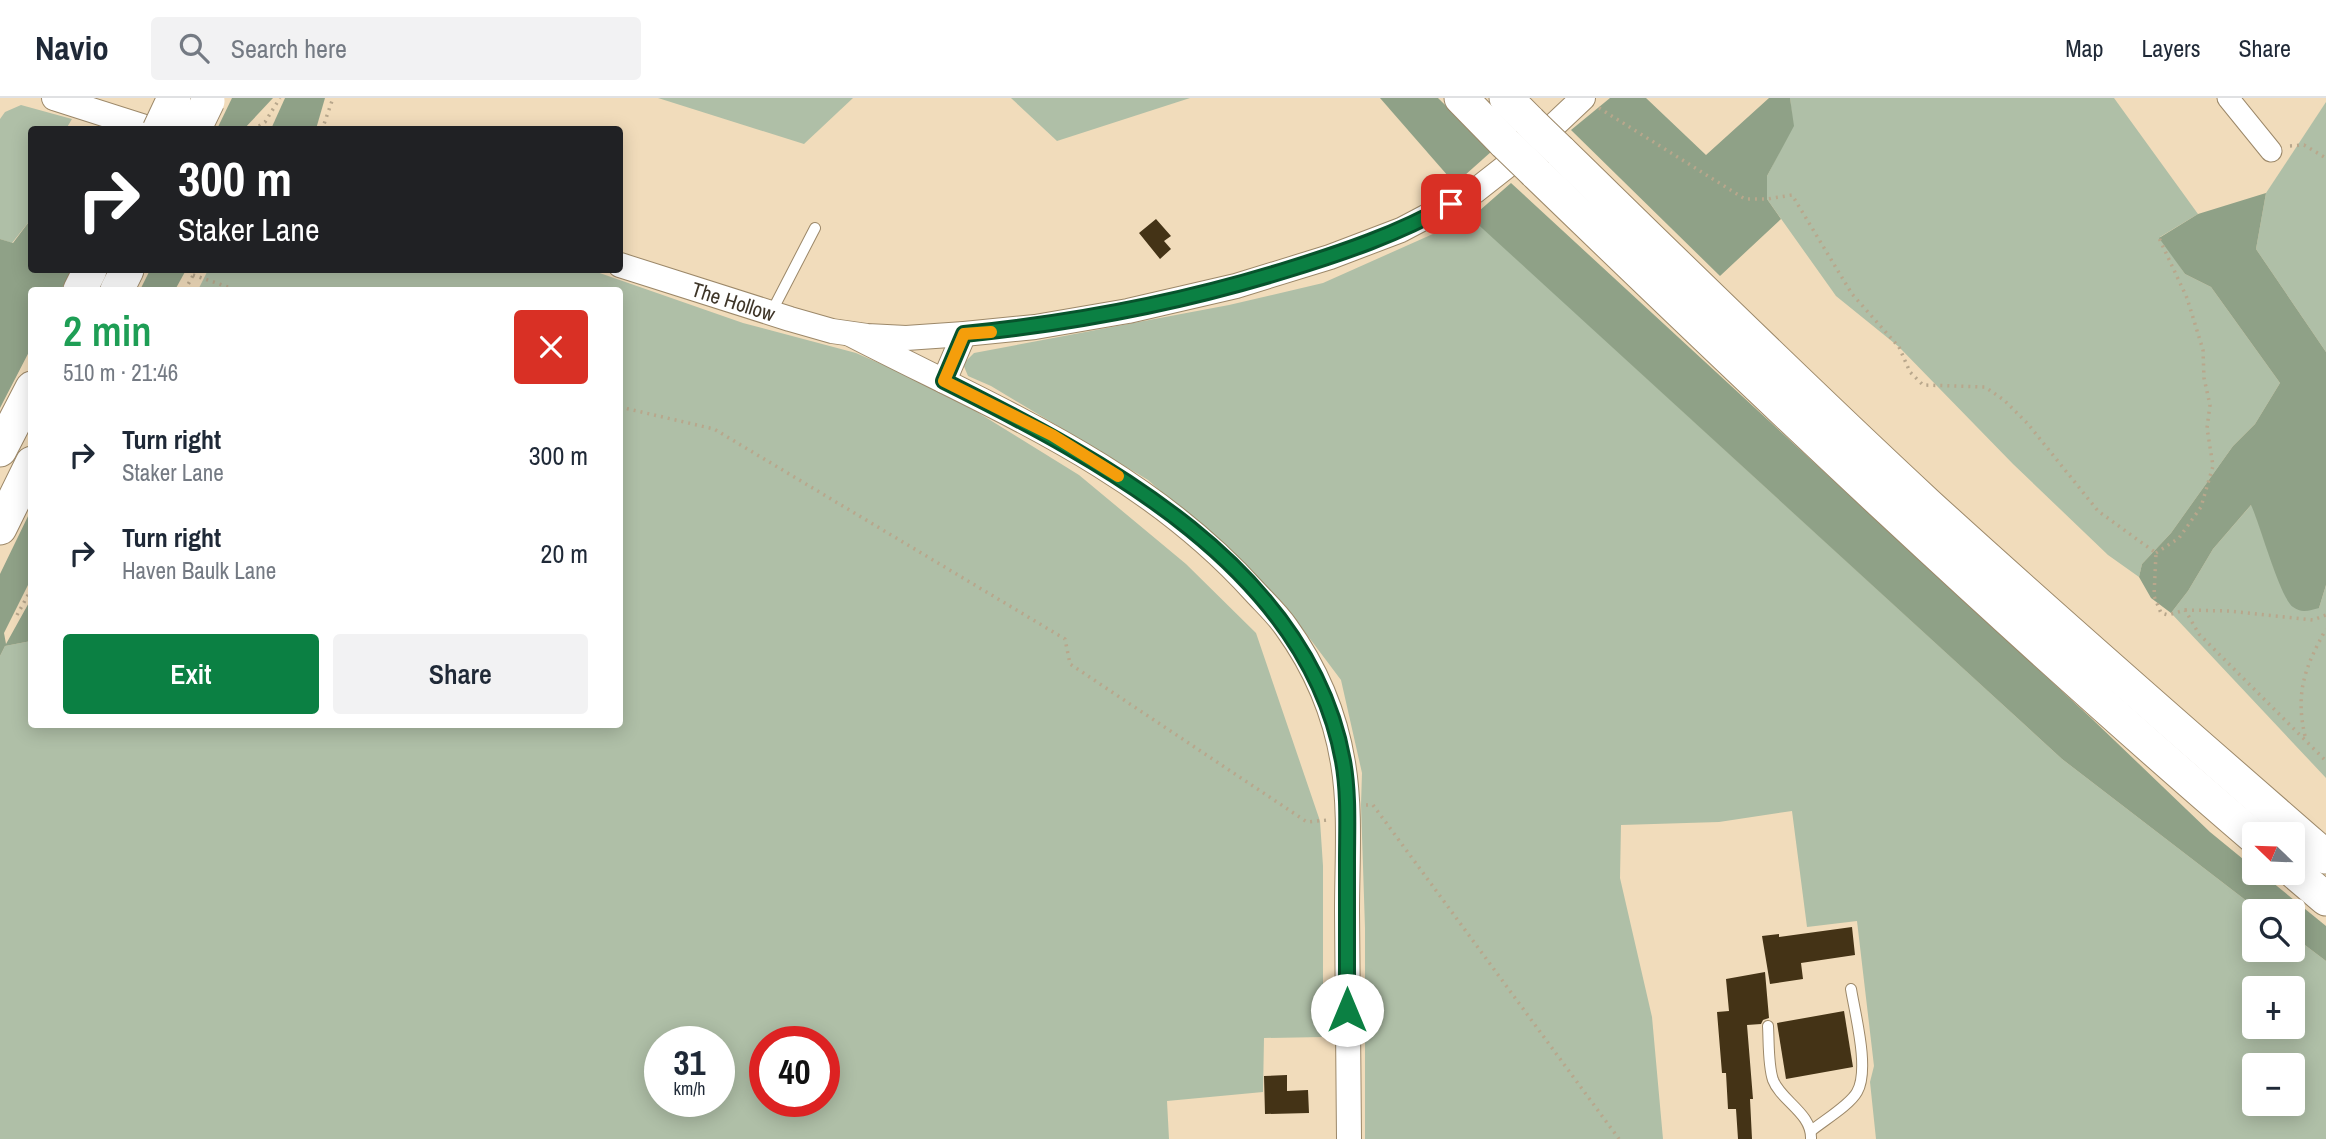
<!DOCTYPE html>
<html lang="en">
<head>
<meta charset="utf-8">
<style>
  :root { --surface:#fff; --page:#f2f2f3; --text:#1f2937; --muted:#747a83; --line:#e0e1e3; --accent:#0b8043 }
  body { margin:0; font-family:"Archivo Narrow",sans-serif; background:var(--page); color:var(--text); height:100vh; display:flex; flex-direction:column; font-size:26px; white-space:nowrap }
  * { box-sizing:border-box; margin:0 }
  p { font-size:23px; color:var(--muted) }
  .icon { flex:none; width:38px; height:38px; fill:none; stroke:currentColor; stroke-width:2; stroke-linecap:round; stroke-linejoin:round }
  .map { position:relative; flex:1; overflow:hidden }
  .side { position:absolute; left:28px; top:189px; width:595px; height:441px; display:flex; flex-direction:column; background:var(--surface); border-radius:7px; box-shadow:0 4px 18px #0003 }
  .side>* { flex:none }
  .hud { position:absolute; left:28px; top:28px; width:595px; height:147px; border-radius:7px; box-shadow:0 4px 18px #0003; background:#202124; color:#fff; overflow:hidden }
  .needle { width:46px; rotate:293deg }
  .buttons { position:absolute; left:2242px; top:724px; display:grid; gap:14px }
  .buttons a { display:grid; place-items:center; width:63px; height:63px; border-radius:7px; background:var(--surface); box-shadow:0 4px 18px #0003; font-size:35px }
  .speed { position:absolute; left:644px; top:928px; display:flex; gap:14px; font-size:35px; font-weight:700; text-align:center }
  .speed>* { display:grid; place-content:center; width:91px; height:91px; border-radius:50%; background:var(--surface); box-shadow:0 4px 18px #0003; line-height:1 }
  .speed small { font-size:18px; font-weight:400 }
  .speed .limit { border:10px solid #d22; background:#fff; color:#111 }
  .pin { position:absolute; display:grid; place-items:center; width:60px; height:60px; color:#fff; margin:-30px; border-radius:14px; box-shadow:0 4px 10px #0006 }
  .me { position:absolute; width:77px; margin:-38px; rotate:0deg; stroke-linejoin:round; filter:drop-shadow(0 0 5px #0008) }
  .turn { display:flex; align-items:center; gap:24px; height:147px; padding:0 35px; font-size:32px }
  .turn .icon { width:91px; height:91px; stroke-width:2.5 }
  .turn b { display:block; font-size:49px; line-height:60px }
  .round { display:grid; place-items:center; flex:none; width:74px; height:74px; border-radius:7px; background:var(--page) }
  .overview { display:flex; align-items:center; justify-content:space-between; height:119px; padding:0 35px }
  h1 { font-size:42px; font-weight:600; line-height:52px; color:#1e9e55 }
  .action { display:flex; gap:14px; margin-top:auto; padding:14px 35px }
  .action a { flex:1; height:80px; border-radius:7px; background:var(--accent); color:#fff; font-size:28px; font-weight:600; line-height:80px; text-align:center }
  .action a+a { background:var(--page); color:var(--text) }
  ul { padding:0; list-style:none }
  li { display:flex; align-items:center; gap:21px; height:98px; padding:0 35px }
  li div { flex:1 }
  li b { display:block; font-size:26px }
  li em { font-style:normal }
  header { display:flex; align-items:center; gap:42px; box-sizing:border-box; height:98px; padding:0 35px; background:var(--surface); border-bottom:2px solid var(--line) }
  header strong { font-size:33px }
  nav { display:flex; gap:38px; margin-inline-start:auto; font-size:24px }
  .search { width:490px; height:63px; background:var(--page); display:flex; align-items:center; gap:18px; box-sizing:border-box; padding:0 24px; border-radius:7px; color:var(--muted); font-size:26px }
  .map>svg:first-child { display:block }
  .green { fill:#afbfa7; fill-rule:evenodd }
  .forest { fill:#8fa187 }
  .building { fill:#443316 }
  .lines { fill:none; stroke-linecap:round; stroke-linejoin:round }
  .service-casing { stroke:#9c8869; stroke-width:12 }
  .minor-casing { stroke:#9c8869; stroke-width:23 }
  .tertiary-casing { stroke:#9c8869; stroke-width:26 }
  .trunk-casing { stroke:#9c8869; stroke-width:35 }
  .path { stroke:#b8a78c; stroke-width:3.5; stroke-dasharray:2 5; stroke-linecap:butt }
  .service { stroke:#fff; stroke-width:10 }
  .minor { stroke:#fff; stroke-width:21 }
  .tertiary { stroke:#fff; stroke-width:24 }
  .trunk { stroke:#fff; stroke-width:33 }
  .trunk-bridge-casing { stroke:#9c8869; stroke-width:35; stroke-linecap:butt }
  .trunk-bridge { stroke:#fff; stroke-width:33 }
  .route-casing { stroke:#07532c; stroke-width:18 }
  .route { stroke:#0b8043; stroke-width:12 }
  .slow { stroke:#f59e0b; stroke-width:12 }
  .labels { text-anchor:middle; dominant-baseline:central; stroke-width:7; stroke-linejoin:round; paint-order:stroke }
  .street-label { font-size:21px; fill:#3e3528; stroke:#ffe9c8 }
</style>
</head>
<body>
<header>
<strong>Navio</strong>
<div class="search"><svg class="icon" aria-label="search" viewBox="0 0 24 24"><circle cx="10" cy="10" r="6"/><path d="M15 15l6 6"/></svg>Search here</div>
<nav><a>Map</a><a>Layers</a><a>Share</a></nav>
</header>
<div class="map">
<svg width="2326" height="1041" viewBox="0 0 2326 1041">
  <rect width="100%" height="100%" fill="#f1dcbb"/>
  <g class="green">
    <polygon points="658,0 853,0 804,46"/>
    <polygon points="1011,0 1190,0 1057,43"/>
    <polygon points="1790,0 2114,0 2198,116 2160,139 2185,176 2211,189 2280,285 2255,326 2233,348 2171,435 2142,466 2139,479 2108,457 2013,366 1899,249 1836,198 1767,101 1767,78 1793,28"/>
    <polygon points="2326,4 2326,254 2256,151 2266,95"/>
    <polygon points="21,7 72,21 66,31 32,32 31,121 12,145 0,141 0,21 5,14"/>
    <path d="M1471,119L2062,661L2261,814H2254V852H2292L2293,838L2326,863V1041H1876L1870,984L1874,968L1857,823L1807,829L1792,713L1719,724L1621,727L1620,780L1652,919L1663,1041H1365V830L1361,707L1362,675L1341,582L1283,505L1148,382L991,288L968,278L963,266L974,255L1229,207L1323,185ZM2254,891H2292V929H2254ZM2254,968H2292V1006H2254Z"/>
    <path d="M208,172H591L743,225L856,255L943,293L1079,377L1186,466L1256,535L1320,723L1323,768V939L1264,940L1263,994L1167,1003L1169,1041H0V558L5,548L31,543L32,626H620V192H198ZM660,943H719V1003H660ZM765,943H824V1003H765Z"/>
    <polygon points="2252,406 2274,470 2319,510 2326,487 2326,680 2171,515 2188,493 2213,451"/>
  </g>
  <g class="forest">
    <polygon points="232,0 273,0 244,31 217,31"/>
    <polygon points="285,0 325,0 316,31 271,31"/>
    <polygon points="1380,0 1438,0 1492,53 1455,86"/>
    <polygon points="1610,0 1646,0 1706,57 1769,0 1790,0 1794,28 1767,78 1767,101 1781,121 1720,178 1571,32"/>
    <polygon points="1511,85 2090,619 2210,734 2254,770 2254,775 2261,775 2326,828 2326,863 2293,838 2292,814 2261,814 2062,661 1471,120"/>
    <path d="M2266,95L2256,151L2326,254V487L2319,510C2310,512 2302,516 2293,509C2280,500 2260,426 2251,407L2213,451L2188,493L2171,515L2151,500L2139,479L2142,466L2171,435L2233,348L2255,326L2280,285L2211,189L2185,176L2159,140L2198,116Z"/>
    <polygon points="31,121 32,172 72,172 61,192 32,192 31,250 0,310 0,141 13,145"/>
    <polygon points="150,172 186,172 175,192 140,192"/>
    <polygon points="31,412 31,481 4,535 6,546 31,501 31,543 5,548 0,558 0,476"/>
  </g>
  <g class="building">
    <polygon points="1156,121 1171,138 1164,143 1171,151 1160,161 1139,135"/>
    <polygon points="1852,829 1855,857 1801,865 1803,881 1770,886 1762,838 1779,836 1779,839"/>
    <polygon points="1765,874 1769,920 1763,922 1761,926 1747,927 1753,1001 1750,1001 1752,1041 1738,1041 1736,1011 1728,1011 1726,975 1722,975 1717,914 1729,913 1726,881"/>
    <polygon points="1844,913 1853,969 1786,981 1777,925"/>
    <polygon points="1287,977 1287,993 1308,992 1309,1015 1265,1016 1264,978"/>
  </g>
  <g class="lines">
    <defs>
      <g id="service">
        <polyline points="771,215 815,130"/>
        <path d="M1768,928C1769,945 1768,967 1773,982C1781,1003 1812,1015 1811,1041"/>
        <path d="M1811,1033C1823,1023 1850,1007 1857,994C1870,972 1855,916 1851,891"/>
      </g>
      <polyline id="minor" points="2228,0 2271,53"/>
      <g id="tertiary">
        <polyline points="54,0 154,32"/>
        <path id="s1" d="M620,167L790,221L832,233L867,238L906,240L964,236L1035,229L1128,213L1236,188L1330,159L1401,132L1475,93L1531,49L1583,0"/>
        <path d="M850,236C995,311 1142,369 1254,493C1265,505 1277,516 1286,529C1315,569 1335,616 1343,665C1351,713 1347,764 1347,813C1347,889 1348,965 1349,1041"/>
        <polyline points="944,283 964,236"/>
      </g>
      <g id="trunk">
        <polyline points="1461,0 1505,45"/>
        <polyline points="1506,0 1530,24"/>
        <path d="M1560,53C1681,171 1802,290 1926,405C2057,525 2192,642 2326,759"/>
        <path d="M1535,74C1770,301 2006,526 2254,739"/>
        <polyline points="80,192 90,172"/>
        <polyline points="117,192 127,172"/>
        <polyline points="0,352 32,290"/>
        <polyline points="0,430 32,365"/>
        <polyline points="2292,772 2326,801"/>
      </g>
    </defs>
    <use href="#service" class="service-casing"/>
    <use href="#minor" class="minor-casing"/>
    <use href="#tertiary" class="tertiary-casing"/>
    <use href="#trunk" class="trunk-casing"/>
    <g class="path">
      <polyline points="1599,10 1745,101 1767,101 1792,97 1852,196 1899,249 1910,274 1923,287 1985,289 2004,302 2028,326 2098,413 2156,455 2154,498 2161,515 2168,517 2185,512 2199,536 2326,663"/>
      <polyline points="253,32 265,24 280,0"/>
      <polyline points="322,32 333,0"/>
      <polyline points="2290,48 2304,47 2326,60"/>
      <polyline points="193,177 237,192"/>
      <polyline points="185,192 196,172"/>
      <polyline points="620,309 714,331 1065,541 1070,566 1307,724 1328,722"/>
      <polyline points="2156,455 2179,440 2201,409 2213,368 2207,330 2210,307 2204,280 2203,252 2187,200 2159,140"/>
      <polyline points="2185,512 2229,513 2313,522 2326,517"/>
      <polyline points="17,517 32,490"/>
      <path d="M2305,638C2295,594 2305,569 2326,531"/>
      <polyline points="1366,707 1373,707 1619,1041"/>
    </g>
    <use href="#service" class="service"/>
    <use href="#minor" class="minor"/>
    <use href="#tertiary" class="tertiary"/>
    <use href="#trunk" class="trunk"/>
    <defs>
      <g id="trunk-bridge">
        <polyline points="1530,24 1560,53"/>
        <polyline points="159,32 174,0"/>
        <polyline points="194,32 208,3"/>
        <polyline points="1505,45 1535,74"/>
      </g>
    </defs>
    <use href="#trunk-bridge" class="trunk-bridge-casing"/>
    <use href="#trunk-bridge" class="trunk-bridge"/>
  </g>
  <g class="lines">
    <defs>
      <path id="route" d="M1347,912C1347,863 1347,813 1347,764C1347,731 1349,696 1343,663C1308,470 1104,363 944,283L964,236C1073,225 1179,205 1283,173C1342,155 1398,136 1451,106"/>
    </defs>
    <use href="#route" class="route-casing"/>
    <use href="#route" class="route"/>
    <polyline class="slow" points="991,234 964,236 944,283 1052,337 1118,378"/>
  </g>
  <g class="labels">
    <g class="street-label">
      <text stroke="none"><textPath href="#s1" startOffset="119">The Hollow</textPath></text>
    </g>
  </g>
</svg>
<div class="buttons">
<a><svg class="needle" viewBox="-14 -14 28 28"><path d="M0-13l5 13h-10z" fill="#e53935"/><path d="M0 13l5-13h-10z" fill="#747a83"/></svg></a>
<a><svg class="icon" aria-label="search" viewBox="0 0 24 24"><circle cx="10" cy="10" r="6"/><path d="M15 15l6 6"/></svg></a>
<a>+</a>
<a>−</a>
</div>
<div class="speed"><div>31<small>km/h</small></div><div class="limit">40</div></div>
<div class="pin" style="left:1451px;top:106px;background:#d93025"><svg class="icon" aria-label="arrive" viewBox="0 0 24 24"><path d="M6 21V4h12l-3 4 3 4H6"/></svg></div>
<svg class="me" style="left:1347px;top:912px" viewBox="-20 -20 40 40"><circle r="19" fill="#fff"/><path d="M0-13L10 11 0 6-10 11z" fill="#0b8043"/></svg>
<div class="hud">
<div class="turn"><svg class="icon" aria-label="right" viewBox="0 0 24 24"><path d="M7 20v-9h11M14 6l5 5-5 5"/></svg><div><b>300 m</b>Staker Lane</div></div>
</div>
<section class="side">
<div class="overview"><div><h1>2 min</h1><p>510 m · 21:46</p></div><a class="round" style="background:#d93025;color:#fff"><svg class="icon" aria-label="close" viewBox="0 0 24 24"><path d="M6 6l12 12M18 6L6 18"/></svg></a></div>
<ul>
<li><svg class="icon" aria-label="right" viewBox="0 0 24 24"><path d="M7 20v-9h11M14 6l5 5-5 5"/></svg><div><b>Turn right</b><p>Staker Lane</p></div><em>300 m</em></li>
<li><svg class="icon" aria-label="right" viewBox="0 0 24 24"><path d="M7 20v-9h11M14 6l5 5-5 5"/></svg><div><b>Turn right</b><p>Haven Baulk Lane</p></div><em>20 m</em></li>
</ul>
<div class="action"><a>Exit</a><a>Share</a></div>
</section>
</div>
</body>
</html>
